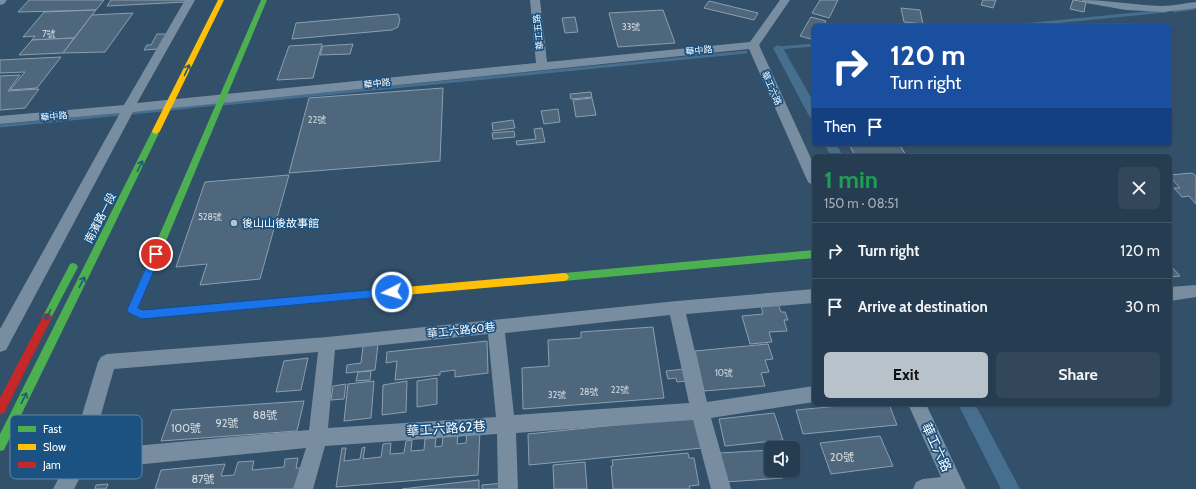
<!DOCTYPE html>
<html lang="en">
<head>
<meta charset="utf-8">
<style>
  :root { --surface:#263c50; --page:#32475a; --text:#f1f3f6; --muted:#a4adb7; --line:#425667; --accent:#b7c2cb }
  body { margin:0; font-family:Cabin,"Noto Sans TC",sans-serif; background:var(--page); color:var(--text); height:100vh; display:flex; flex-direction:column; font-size:15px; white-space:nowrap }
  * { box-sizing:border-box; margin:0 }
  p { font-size:13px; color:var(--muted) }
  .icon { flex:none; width:22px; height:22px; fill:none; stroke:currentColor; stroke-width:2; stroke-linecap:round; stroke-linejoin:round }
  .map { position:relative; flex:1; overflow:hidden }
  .details { position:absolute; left:812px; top:154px; width:360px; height:252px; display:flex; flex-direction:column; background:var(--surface); border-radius:6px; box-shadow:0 1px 3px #0004,0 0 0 1px var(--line) }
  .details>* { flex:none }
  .hud { position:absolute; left:812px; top:24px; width:360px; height:122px; border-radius:6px; box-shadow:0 1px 3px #0004,0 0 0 1px var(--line); background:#1a4fa0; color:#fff; overflow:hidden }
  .tools { position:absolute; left:764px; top:441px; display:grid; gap:8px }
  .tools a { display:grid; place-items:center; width:36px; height:36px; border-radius:6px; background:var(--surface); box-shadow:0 1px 3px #0004,0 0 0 1px var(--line); font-size:20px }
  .pin { position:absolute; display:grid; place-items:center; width:34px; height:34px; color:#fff; margin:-17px; border:2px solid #fff; border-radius:50%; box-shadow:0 1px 4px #0007 }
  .me { position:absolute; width:44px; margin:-22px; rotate:265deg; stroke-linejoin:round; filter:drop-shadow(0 0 3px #0008) }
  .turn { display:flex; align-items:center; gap:14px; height:84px; padding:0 12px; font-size:18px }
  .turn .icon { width:52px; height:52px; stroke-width:2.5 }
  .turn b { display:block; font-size:28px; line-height:34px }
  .then { display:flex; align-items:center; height:38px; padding:0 12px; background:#0003; gap:8px; font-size:15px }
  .round { display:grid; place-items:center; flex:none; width:42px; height:42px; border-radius:6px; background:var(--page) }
  .overview { display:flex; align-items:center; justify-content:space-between; height:68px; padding:0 12px }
  h1 { font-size:24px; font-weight:700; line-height:30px; color:#1e9e55 }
  .cta { display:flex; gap:8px; margin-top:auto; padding:8px 12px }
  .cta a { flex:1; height:46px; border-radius:6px; background:var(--accent); color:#111; font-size:16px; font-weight:700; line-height:46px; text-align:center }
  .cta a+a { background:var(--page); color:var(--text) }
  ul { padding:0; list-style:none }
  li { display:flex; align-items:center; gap:12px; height:56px; padding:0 12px; border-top:1px solid var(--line) }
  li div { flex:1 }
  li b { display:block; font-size:15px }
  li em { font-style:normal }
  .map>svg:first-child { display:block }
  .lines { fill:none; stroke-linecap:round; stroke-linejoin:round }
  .stream { stroke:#466e8f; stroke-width:3 }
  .canal { fill:#466e8f; fill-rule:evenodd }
  .building { fill:#4e677c; stroke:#8c9fae }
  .street { fill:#788da0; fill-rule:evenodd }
  .fast { fill:#4caf50; fill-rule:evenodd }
  .slow { fill:#ffc107; fill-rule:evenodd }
  .jam { fill:#c62828; fill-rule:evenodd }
  .oneway { stroke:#205b7c }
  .route { fill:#1a73e8; stroke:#114b97 }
  .poi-dot { fill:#b7c2cb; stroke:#1b5281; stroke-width:1.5 }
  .labels { text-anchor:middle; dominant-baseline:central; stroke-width:3.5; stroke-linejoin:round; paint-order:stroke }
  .number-label { font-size:9px; fill:#d3d9de }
  .far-street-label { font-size:9px; fill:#fff; stroke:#1b5281 }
  .street-label { font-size:11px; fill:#fff; stroke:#1b5281 }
  .poi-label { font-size:11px; fill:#fff; stroke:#1b5281; text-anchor:start }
  .near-number-label { font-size:11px; fill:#d3d9de }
  .near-street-label { font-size:13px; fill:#fff; stroke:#1b5281 }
  .key { fill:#1b5281; stroke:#5f86a7; stroke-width:1 }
  .key-label { font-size:11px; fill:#fff }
</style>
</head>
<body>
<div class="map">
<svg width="1196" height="489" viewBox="0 0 1196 489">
  <rect width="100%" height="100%" fill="#32506a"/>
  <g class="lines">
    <g class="stream">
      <polyline points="1174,11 1196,8"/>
      <polyline points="1013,26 1166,11"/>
      <polyline points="778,48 814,45"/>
      <polyline points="223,104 746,52"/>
      <polyline points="171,109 216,104"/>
      <polyline points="0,126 163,110"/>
    </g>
    <g class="canal">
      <polygon points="778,45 783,48 814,103 814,118 810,117 808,114 773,48"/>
      <polygon points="824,144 836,144 843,156 831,156"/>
      <polygon points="958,404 975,404 1020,489 1001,489"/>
    </g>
  </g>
  <g class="building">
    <polygon points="29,0 104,0 96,10 18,12"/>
    <polygon points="111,0 187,0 186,2 107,6"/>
    <polygon points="820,0 838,0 829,18 812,13"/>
    <polygon points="983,0 996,0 993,8 981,5"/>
    <polygon points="1073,0 1086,2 1084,12 1070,9"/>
    <polygon points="709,1 758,13 754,20 704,8"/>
    <polygon points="901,8 920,10 923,24 904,22"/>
    <polygon points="96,10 74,38 32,40 35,36 23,37 44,12"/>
    <polygon points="663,10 675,43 618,47 609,13"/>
    <polygon points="133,13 105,52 63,53 92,15"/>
    <polygon points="398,14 400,19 398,27 392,30 292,39 296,23"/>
    <polygon points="575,17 578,32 565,33 562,18"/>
    <polygon points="811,17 826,21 823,26 814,26 814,40 800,36"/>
    <polygon points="157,34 168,34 159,49 144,50 147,45 151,45"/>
    <polygon points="74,38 63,53 19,55 32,40"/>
    <polygon points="322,44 313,78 277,80 289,46"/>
    <polygon points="353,44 350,54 320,55 323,46"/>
    <polygon points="61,57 37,88 10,90 25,72 0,73 0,60"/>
    <polygon points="20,75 8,91 39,89 25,108 0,110 0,76"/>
    <polygon points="443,88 440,161 289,173 309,98"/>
    <polygon points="591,92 592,97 571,99 570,94"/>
    <polygon points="592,98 596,115 576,117 573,100"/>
    <polygon points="558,109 560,122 544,124 541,111"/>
    <polygon points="513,120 515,128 493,131 492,123"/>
    <polygon points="542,128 545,142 517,145 516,141 536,139 534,129"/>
    <polygon points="514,131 515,137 493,139 492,133"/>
    <polygon points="868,144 899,144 906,155 855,156 850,146"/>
    <polygon points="1192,173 1196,176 1196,204 1189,196 1182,197 1174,188 1180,188 1170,177 1170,175"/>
    <polygon points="289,175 260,279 200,285 207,264 176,267 205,182"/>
    <polygon points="1170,265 1180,276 1170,277"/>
    <polygon points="778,304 781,312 785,312 788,320 784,320 787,331 769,332 772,342 750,344 742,316 763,314 761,305"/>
    <polygon points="653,327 664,398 523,409 522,368 549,366 548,340 581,338 581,332"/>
    <polygon points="487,341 488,373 455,377 455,370 440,372 440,375 395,380 397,361 386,363 387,352"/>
    <polygon points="378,344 375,370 346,373 347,365 361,363 363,346"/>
    <polygon points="768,344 773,359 765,360 769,372 761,373 765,386 704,391 695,351"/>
    <polygon points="308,358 301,390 276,392 284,361"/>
    <polygon points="684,369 687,381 677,382 676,378 668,379 666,371"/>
    <polygon points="371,371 370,380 356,381 358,372"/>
    <polygon points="437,378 437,404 417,407 417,381"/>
    <polygon points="374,381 371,418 344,421 348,384"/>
    <polygon points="407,381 406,412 382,415 383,385"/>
    <polygon points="346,384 344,399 331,400 333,386"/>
    <polygon points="304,401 297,431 161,441 172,410"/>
    <polygon points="861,404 889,404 897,425 803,434 796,410"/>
    <polygon points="774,413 783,440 725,446 719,419"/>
    <polygon points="695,417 702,448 529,465 528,434"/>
    <polygon points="480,430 478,475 336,487 342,448 346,448 344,461 360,459 362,448 365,447 363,459 381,457 383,444 391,443 390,454 404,453 406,441 412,440 411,451 424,450 425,439 436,438 435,447 442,446 443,435 458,434 457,444 466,443 467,432"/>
    <polygon points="880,436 893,466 831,474 820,443"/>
    <polygon points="771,450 771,470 781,470 783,478 726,482 720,453"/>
    <polygon points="688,453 689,458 694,458 699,485 689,486 690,489 613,489 611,466 613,466 612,460"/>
    <polygon points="298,458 296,468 301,468 297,489 155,489 161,470 225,464 221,476 234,475 238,462 254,461 252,470 284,467 285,459"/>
    <polygon points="585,462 587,489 554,489 553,465"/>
    <polygon points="479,480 479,489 402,489"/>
    <polygon points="504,483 504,489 482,489 482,485"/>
    <polygon points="108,484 106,489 95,489 96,485"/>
  </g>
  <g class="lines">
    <g class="street">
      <polygon points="0,0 7,0 4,4 0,5"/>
      <polygon points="185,0 195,0 137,103 536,63 530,0 540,0 547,62 750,42 780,0 790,0 759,45 814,165 814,185 809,183 807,180 749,49 133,112 6,350 0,352 0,329 120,113 0,124 0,116 124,105"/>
      <path d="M1081,0C1108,0 1135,5 1162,6C1173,6 1185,3 1196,2V8L1164,12L1126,10L1086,3Z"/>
      <polygon points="1196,285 1196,297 1170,301 1170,287"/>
      <path d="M814,289V303L686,314L707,402L814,386V402L711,418L731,489H711L693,420L516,433L518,489H498L497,434L325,446L313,489H293L306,448L84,470L74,489H53L69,458L98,362L101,357L107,354L327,337L677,301ZM670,315L689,403L514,415L505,333ZM488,334L496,417L328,428L335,350ZM318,352L309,430L91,450L114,369Z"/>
      <polygon points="908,404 926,404 966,489 913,489 916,482 923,479 941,477"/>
    </g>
    <g class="fast">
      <path d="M261,0H267L138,308L143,311L349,292L352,293L354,296L352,299L349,300L142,319C137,317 130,315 127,310Z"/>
      <polygon points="156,128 160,131 4,450 0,451 0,434 152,131"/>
      <polygon points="814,250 814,258 564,281 561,280 559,277 561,274 564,273"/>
      <polygon points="73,263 76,264 78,267 50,320 47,321 44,320 42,317 44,314 70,264"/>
    </g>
    <g class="slow">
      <polygon points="218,0 224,0 160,131 156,134 153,133 152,131"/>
      <polygon points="564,273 567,274 569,277 567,280 564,281 349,300 346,299 344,296 346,293 349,292"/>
    </g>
    <polygon class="jam" points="47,313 50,314 52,317 4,413 0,414 0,398 44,314"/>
  </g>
  <defs><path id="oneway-shaft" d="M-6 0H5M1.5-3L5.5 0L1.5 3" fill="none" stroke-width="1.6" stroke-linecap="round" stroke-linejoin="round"/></defs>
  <g class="oneway">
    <use href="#oneway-shaft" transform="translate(187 70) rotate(-65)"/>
    <use href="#oneway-shaft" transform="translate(140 166) rotate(-63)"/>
    <use href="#oneway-shaft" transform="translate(82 282) rotate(-63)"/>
    <use href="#oneway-shaft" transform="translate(48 315) rotate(117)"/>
    <use href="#oneway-shaft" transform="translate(24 398) rotate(-63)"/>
  </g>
  <polygon class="route" points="156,250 161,254 138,308 143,310 392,288 395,289 397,292 395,295 392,296 142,319 129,313 127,310 152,254"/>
  <circle class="poi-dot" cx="234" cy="223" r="4"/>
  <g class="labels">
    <g class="number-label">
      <text x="631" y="26">33號</text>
      <text x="49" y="33">7號</text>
      <text x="317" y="119">22號</text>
      <text x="210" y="216">528號</text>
      <text x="724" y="372">10號</text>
      <text x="620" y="389">22號</text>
      <text x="589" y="391">28號</text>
      <text x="557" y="394">32號</text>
    </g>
    <g class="far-street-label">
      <text transform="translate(538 32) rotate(-96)">華工五路</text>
      <text transform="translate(699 50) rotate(-5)">華中路</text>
      <text transform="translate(377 83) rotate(-6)">華中路</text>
      <text transform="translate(772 88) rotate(66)">華工六路</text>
      <text transform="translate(54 116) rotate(-5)">華中路</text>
    </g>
    <g class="street-label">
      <text transform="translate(100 218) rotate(-63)">南濱路一段</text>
      <text transform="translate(461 330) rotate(-6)">華工六路60巷</text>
    </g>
    <g class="poi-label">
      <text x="242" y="223">後山山後故事館</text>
    </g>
    <g class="near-number-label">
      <text x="265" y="415">88號</text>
      <text x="227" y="423">92號</text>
      <text x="186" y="428">100號</text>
      <text x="842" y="457">20號</text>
      <text x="203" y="479">87號</text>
    </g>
    <g class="near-street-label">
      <text transform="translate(446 428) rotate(-4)">華工六路62巷</text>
      <text transform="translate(937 447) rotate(65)">華工六路</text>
    </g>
  </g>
  <rect x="10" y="415" width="132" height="64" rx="6" class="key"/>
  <rect x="18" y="426" width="18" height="6" fill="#4caf50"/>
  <rect x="18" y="444" width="18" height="6" fill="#ffc107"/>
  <rect x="18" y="462" width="18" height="6" fill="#c62828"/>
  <g class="key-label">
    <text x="43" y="433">Fast</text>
    <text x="43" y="451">Slow</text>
    <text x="43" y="469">Jam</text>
  </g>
</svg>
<div class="tools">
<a><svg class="icon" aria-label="sound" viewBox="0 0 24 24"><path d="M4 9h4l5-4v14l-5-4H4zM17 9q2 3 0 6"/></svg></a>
</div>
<div class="pin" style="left:156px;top:254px;background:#d93025"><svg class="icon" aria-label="arrive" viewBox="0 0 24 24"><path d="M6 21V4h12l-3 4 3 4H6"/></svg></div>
<svg class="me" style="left:392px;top:292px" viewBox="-20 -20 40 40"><circle r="17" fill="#1a73e8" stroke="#fff" stroke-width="3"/><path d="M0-11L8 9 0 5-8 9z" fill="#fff"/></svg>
<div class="hud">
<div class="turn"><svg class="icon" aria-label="right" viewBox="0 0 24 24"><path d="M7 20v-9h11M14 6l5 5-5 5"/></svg><div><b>120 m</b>Turn right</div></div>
<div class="then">Then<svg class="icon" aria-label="arrive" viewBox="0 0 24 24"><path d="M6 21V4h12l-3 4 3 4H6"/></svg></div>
</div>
<section class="details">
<div class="overview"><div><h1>1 min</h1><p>150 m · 08:51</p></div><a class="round"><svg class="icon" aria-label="close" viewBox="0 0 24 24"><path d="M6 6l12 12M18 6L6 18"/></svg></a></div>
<ul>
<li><svg class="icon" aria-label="right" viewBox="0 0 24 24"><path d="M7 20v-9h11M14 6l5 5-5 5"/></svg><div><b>Turn right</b></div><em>120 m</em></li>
<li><svg class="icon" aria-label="arrive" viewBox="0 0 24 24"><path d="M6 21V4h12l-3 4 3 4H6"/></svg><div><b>Arrive at destination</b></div><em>30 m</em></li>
</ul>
<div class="cta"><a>Exit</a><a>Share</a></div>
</section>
</div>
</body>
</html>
